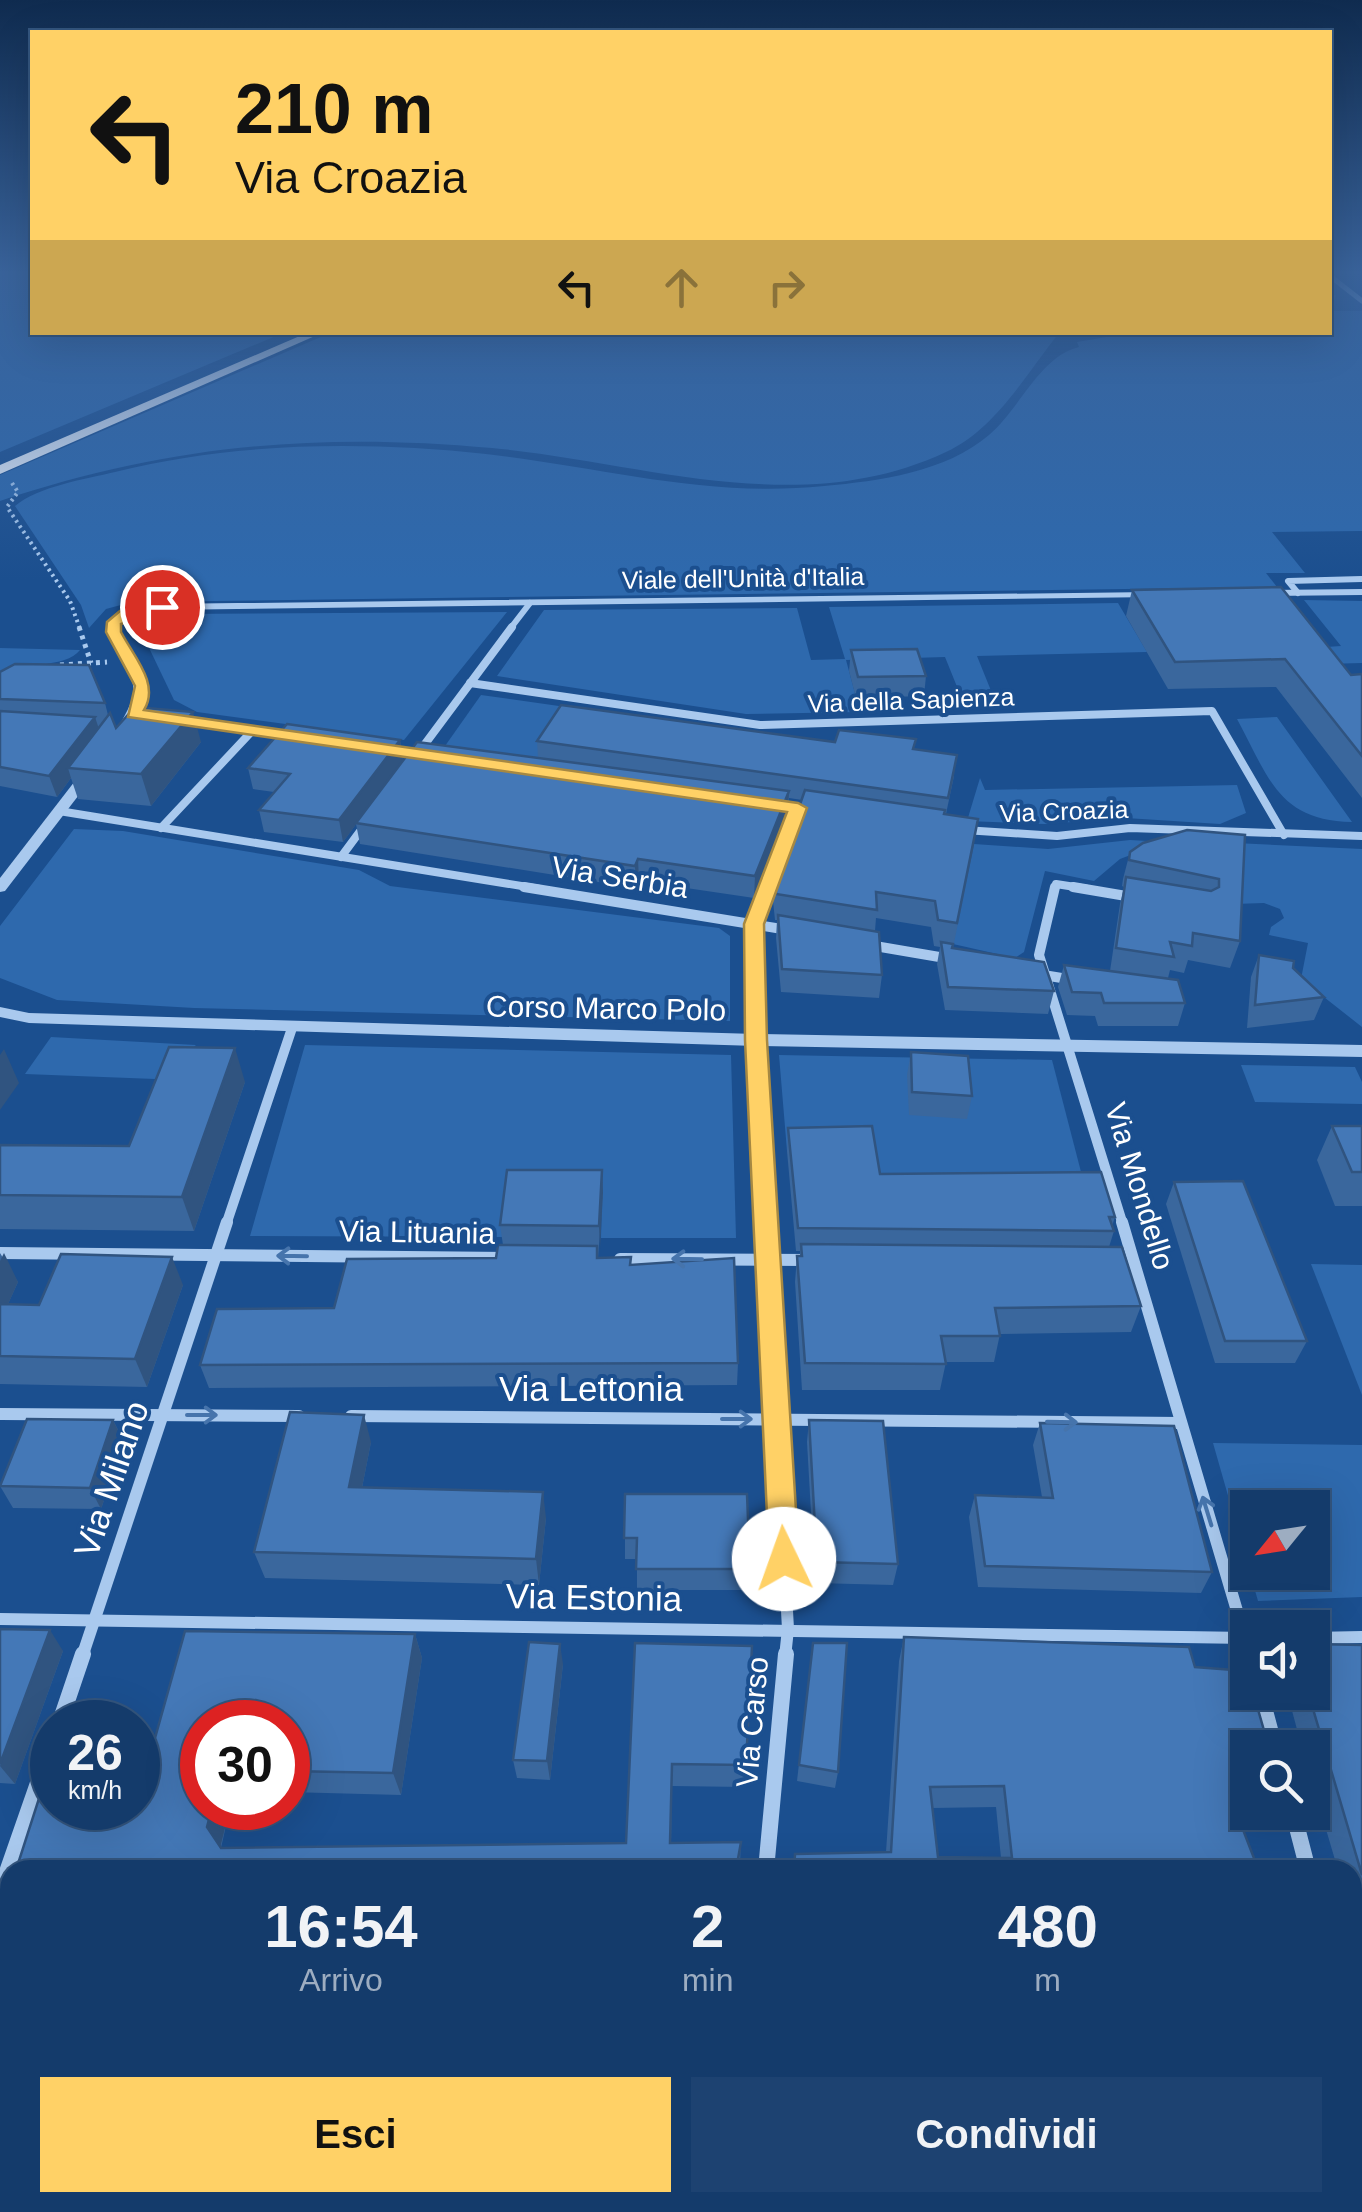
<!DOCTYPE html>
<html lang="it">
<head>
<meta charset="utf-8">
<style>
  :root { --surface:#143b6b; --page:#1d4271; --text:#f1f3f6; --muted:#9dadc1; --line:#33557e; --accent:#ffd166 }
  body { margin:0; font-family:Helvetica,sans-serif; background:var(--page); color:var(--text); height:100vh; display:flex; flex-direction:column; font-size:38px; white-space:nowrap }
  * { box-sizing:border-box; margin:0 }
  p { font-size:32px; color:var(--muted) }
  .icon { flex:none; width:55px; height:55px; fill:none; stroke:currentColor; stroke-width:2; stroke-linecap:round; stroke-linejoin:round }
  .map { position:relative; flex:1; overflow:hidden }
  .drawer { position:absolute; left:0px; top:1860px; width:1362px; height:352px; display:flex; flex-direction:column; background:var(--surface); border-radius:30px 30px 0 0; box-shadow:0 10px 40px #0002,0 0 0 2px var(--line) }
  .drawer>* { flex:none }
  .guide { position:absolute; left:30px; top:30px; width:1302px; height:305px; border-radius:0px; box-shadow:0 10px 40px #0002,0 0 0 2px var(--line); background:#ffd166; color:#111; overflow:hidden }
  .needle { width:65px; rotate:240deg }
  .tools { position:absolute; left:1230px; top:1490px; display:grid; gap:20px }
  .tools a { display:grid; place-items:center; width:100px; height:100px; border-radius:0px; background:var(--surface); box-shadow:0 10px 40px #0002,0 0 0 2px var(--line); font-size:50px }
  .speed { position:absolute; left:30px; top:1700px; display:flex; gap:20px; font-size:50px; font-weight:700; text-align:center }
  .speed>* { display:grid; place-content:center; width:130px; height:130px; border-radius:50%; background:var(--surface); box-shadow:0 10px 40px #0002,0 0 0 2px var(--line); line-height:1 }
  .speed small { font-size:25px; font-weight:400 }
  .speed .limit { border:15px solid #d22; background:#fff; color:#111 }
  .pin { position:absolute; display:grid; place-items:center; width:85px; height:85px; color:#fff; margin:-42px; border:5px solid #fff; border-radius:50%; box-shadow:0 2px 10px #0007 }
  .me { position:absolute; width:110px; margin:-55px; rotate:357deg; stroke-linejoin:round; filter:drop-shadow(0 0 8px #0008) }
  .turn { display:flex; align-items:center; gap:35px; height:210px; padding:0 40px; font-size:45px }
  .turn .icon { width:130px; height:130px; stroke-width:2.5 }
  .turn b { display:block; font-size:70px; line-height:85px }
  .lanes { display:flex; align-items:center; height:95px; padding:0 40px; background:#0003; justify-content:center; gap:50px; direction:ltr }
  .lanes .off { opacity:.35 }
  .eta { display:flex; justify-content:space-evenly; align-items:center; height:170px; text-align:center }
  .eta b { font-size:60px; font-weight:800; line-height:70px }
  .primary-button { display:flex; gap:20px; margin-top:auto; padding:20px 40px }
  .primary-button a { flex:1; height:115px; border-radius:0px; background:var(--accent); color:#111; font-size:40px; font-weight:800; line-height:115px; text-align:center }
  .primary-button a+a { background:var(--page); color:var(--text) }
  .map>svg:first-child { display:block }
  .green { fill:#2e69ad }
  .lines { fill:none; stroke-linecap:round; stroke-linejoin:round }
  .path-far1 { stroke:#a9c9ee; stroke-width:4; stroke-dasharray:2.5 4; stroke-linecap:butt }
  .path { stroke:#a9c9ee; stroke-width:5; stroke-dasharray:4 5; stroke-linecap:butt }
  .minor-far5 { stroke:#a9c9ee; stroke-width:5 }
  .minor-far4 { stroke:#a9c9ee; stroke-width:6 }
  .minor-far3 { stroke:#a9c9ee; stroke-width:8 }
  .minor-far2 { stroke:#a9c9ee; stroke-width:10 }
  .minor-far1 { stroke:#a9c9ee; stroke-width:12 }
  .minor { stroke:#a9c9ee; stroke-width:16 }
  .tertiary { fill:#a9c9ee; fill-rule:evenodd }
  .primary { fill:#f0f6ff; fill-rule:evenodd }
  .wall { fill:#3a679d; fill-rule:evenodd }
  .shaded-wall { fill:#305480 }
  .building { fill:#4478b7; stroke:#305480; stroke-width:2.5; fill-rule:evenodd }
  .oneway { stroke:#4674ac }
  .route { fill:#ffd166; stroke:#a68842; stroke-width:2.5 }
  .labels { text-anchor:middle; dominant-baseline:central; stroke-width:8; stroke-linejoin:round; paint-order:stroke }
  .far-street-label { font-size:25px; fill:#fff; stroke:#1b4f8f }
  .street-label { font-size:30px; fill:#fff; stroke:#1b4f8f }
  .near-street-label { font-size:35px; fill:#fff; stroke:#1b4f8f }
</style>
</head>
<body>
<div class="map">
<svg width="1362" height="2212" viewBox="0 0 1362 2212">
  <rect width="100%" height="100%" fill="#1b4f8f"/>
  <g class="green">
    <polygon points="0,270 32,270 32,332 283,333 0,452"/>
    <path d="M1330,311H1362V531L1272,532L1305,573H1266L1277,587L132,602L106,609L89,628L81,605L15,506C39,486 86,479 115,472C233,442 365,441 486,454C602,467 705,498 824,486C879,481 946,472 989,435C1019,410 1040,356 1079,347L1077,342L1136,332H1330Z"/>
    <path d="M330,333V332L1059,333C1027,373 995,430 946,452C799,521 643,462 492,448C317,432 167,445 0,501V475Z"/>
    <polygon points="1304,600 1362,601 1362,663 1288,665 1311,648 1341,646"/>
    <polygon points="1118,603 1147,652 977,656 998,708 966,709 945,657 846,660 860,712 746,714 497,676 544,610 797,608 811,660 845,659 829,607"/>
    <polygon points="507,612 404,740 197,712 174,700 140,629 160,617 178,614"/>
    <path d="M0,648L80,650C65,669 23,661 0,676Z"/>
    <polygon points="481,695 573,708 541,759 445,746"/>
    <path d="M1277,717L1352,822C1278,821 1268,776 1237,719Z"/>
    <polygon points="980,778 985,790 1237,785 1246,813 1220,824 1126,818 1045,824 967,821"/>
    <polygon points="74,829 123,831 359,870 390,886 719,928 730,936 730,1021 194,1008 57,1000 0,978 0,926"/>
    <polygon points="1130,840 1165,842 1120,859 1094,881 1045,871 1024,952 1015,958 953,944 974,844 1048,849"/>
    <polygon points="1235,843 1362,849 1362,1027 1301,979 1308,943 1269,935 1271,927 1284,918 1280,909 1264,903 1234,904"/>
    <polygon points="51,1037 196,1045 155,1079 25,1074"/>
    <polygon points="305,1045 731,1055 736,1238 601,1238 602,1193 505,1237 250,1236"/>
    <polygon points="779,1055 1052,1060 1087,1195 877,1197 787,1151"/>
    <polygon points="1241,1065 1355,1067 1362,1082 1362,1104 1255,1102"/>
    <polygon points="1311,1264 1362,1265 1362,1395"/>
    <polygon points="1213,1443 1362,1445 1362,1597 1258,1601 1250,1573 1312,1572 1312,1508 1248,1508 1247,1562"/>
  </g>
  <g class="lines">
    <polyline class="path-far1" points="12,483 18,492 7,507 70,601 80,629"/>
    <g class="path">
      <polyline points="79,627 91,663"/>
      <polyline points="60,665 107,662"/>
    </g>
    <polyline class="minor-far5" points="1330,276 1362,301"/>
    <g class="minor-far4">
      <polyline points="1298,593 1288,581 1362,579"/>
      <polyline points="510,629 530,603"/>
    </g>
    <g class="minor-far3">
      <polyline points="470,683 760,725 1212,711 1284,835"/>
      <polyline points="186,721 288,735"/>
      <polyline points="419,752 512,627"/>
      <polyline points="59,811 540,889"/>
      <polyline points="161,828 253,730"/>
      <polyline points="964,830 1057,836 1130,828 1362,836"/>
      <polyline points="341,857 364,826"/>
      <polyline points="767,889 798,808"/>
      <polyline points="1055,889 1056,884 1088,889"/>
    </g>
    <g class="minor-far2">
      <polyline points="524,887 788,930"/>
      <polyline points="1055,887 1039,955 1123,1225"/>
      <polyline points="1073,887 1132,897"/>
      <polyline points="869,945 951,959"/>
      <polyline points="1037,974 1074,980"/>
      <polyline points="226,1225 292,1028"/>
      <polyline points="766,1225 754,924 768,887"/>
    </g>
    <g class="minor-far1">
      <polyline points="766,1222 788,1629 785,1657"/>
      <polyline points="1122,1222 1248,1648"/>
      <polyline points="0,1253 508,1258"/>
      <polyline points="620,1259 808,1260"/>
      <polyline points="0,1414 299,1416"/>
      <polyline points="351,1416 1181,1423"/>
      <polyline points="0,1619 1248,1638"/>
      <polyline points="1312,1638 1362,1637"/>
      <polyline points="82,1657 227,1222"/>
    </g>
    <g class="minor">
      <polyline points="1260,1692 1275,1748"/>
      <polyline points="60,1722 83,1654"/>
      <polyline points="1293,1812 1308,1870"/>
      <polyline points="766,1870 786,1654"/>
      <polyline points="0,1892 52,1743"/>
      <polyline points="0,2008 10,2008"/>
      <polyline points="1352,2031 1362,2066"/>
      <polyline points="735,2212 736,2202"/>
    </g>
    <g class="tertiary">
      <polygon points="1362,589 1362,595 1263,596 1258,593 1263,590"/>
      <path d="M1152,592L1158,595L1156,597L162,610L129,617L120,623C124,679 171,665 128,730L124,731L118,727C156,668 112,675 108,622L121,612L162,604Z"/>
      <polygon points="90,767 97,771 95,774 5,891 0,892 0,878 85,768"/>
      <polygon points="0,1007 29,1013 756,1034 1362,1045 1362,1057 756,1046 29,1023 0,1017"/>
    </g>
    <polygon class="primary" points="309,332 324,332 0,474 0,465"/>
  </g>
  <g class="wall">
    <polygon points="1330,295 1336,295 1332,307 1330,307"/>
    <polygon points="1132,590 1351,675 1362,674 1362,798 1276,687 1168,689 1126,616"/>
    <polygon points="851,650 926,676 924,696 856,698 849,671"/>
    <polygon points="0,672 105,703 108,715 116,728 201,742 151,806 78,799 71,778 57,797 0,786"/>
    <polygon points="400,740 403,761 538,758 537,741 835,742 915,749 954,776 946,814 974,844 953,948 1054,991 1048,1014 945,1010 937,964 940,947 934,946 931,927 876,918 875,931 882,975 879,998 781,992 776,938 777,920 775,920 773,901 775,876 802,800 789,798 788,813 754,898 639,881 636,888 360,844 356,824 343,842 264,832 259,810 274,792 253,789 248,768"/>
    <polygon points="1245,835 1240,941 1230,968 1188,960 1184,973 1170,970 1168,978 1185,1003 1178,1026 1098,1026 1095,1016 1067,1015 1058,987 1064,965 1110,971 1120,904 1124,887 1122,886 1123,879 1130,852"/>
    <polygon points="1259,955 1293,968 1324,997 1314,1020 1247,1028 1251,977"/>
    <polygon points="911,1052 972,1096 967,1119 909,1115 907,1075"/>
    <polygon points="245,1082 194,1231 0,1229 0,1145 129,1146"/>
    <polygon points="1332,1126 1362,1126 1362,1206 1335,1206 1317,1160"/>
    <polygon points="788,1128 880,1174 1115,1217 1112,1226 1114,1231 1109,1247 1141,1306 1131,1332 1000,1334 994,1362 946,1362 940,1390 802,1390 795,1282 797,1256 800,1256 800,1251 796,1251 787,1151"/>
    <polygon points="602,1170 603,1193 598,1258 631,1265 738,1363 737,1385 209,1388 200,1365 334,1308 496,1258 503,1245 500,1225"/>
    <polygon points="1174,1182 1307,1341 1295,1363 1215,1363 1166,1204"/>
    <polygon points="0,1253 18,1282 8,1304 39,1305 183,1285 147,1387 0,1384"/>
    <polygon points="113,1420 124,1442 101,1509 13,1508 0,1486"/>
    <polygon points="809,1420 898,1564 893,1585 815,1583 807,1442"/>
    <polygon points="1040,1423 1212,1572 1201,1593 978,1587 969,1517 975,1495 1042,1497 1033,1445"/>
    <polygon points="371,1442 362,1488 546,1518 539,1585 265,1578 254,1552"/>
    <polygon points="625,1494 750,1569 748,1590 637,1590 637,1559 625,1559"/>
    <polygon points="0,1629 63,1651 15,1784 0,1783"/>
    <polygon points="415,1634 422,1658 401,1795 288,1792 288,1722 202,1722 202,1808 230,1808 221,1848 626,1843 635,1643 752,1646 744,1787 672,1786 671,1843 741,1842 740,1863 16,1870 155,1738"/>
    <path d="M904,1637L1195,1667L1248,1748V1812H1277L1268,1824L1241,1823L1257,1866L1304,1870H793L795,1854L886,1852L899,1661ZM996,1807L1001,1858L938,1857L933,1808Z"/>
    <polygon points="813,1643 838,1772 835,1788 797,1781"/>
    <polygon points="1362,1645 1362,1955 1352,1922 1352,1870 1338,1870 1312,1782 1312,1748 1302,1748 1287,1692 1312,1692"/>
    <polygon points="563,1664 550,1780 517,1778 513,1760"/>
    <polygon points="10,1889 10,1973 0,1965 0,1919"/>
    <polygon points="766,2202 1296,2202 1258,2212 765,2212"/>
  </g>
  <g class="shaded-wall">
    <polygon points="193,712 201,742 151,806 141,774"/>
    <polygon points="95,717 102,738 68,768 71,778 57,797 49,776"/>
    <polygon points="400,740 403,761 343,842 339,820"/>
    <polygon points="789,791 788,813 754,898 755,876"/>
    <polygon points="638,859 639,881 636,888 635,866"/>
    <polygon points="235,1048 245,1082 194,1231 182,1197"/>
    <polygon points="4,1049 19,1083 0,1110 0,1055"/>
    <polygon points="602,1170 603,1193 600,1249 599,1226"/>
    <polygon points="4,1253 18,1282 0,1322 0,1261"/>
    <polygon points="172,1257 183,1285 147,1387 135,1359"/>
    <polygon points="364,1415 371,1442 357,1513 349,1487"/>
    <polygon points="113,1420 124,1442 101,1509 90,1488"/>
    <polygon points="543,1492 546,1518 539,1585 536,1559"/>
    <polygon points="50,1630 63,1651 15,1784 0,1766"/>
    <polygon points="415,1634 422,1658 401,1795 393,1773"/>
    <polygon points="560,1644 563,1664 550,1780 547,1761"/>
    <polygon points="212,1808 230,1808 220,1848 207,1827"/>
  </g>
  <g class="building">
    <polygon points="1281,587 1351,675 1362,674 1362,756 1285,659 1175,662 1132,590"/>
    <polygon points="917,649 926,676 858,677 851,650"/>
    <polygon points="15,664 89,665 105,703 0,699 0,672"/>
    <polygon points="561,705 835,742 839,730 916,739 913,749 957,755 948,798 537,741"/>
    <polygon points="135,707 193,712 141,774 68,768 110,713 116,728"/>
    <polygon points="0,711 95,717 49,776 0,767"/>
    <polygon points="287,724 400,740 339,820 259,810 290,774 248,768"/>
    <polygon points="417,742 789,791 755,876 638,859 635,866 356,823"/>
    <polygon points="805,790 945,810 944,814 978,819 957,923 938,920 935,901 876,892 877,910 776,894 775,876"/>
    <polygon points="1187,830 1245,835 1240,941 1193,933 1192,946 1170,942 1174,957 1116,948 1126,877 1211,891 1219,887 1219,879 1129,860 1130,852 1143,843"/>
    <polygon points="778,915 879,932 882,975 782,969"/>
    <polygon points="941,942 953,944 952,948 1044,962 1054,991 948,987"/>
    <polygon points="1259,955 1294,961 1293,968 1324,997 1255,1005"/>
    <polygon points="1064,965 1178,980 1185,1003 1104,1003 1101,993 1072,992"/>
    <polygon points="169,1047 235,1048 182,1197 0,1195 0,1145 129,1146"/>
    <polygon points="911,1052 968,1056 972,1096 912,1092"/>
    <polygon points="872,1126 880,1174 1101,1172 1115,1217 1109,1217 1114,1231 798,1228 788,1128"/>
    <polygon points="1332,1126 1362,1126 1362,1172 1352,1172"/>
    <polygon points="507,1170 602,1170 599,1226 500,1225"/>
    <polygon points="1243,1181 1307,1341 1225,1341 1174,1182"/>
    <polygon points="801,1244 1122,1247 1141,1306 995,1308 1000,1336 941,1336 946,1364 805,1363 797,1256 802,1256"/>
    <polygon points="498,1245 597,1246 597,1258 631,1257 630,1265 734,1258 738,1363 200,1365 217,1309 334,1308 347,1259 496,1258"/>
    <polygon points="61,1254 172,1257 135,1359 0,1356 0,1304 39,1305"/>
    <polygon points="290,1412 364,1415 349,1487 543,1492 536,1559 254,1552"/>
    <polygon points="27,1419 113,1420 90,1488 0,1486"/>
    <polygon points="809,1420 883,1421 898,1564 817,1562"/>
    <polygon points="1040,1423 1174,1426 1212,1572 985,1566 975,1495 1053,1498"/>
    <polygon points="625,1494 747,1494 750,1569 636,1569 637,1538 624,1538"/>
    <polygon points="0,1629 50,1630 0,1764"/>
    <polygon points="185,1631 415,1634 393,1773 288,1771 288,1722 202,1722 202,1808 212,1808 207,1827 221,1848 626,1843 635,1643 752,1646 746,1765 672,1764 670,1843 741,1842 736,1870 16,1870 52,1758 52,1808 138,1808 138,1738 155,1738"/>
    <path d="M904,1637L1189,1647L1195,1667L1247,1671L1248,1692H1253L1269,1748H1248V1802L1232,1801L1257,1866L1304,1867V1870H794L795,1854L891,1852ZM1004,1786L1012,1858L938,1857L930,1787Z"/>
    <polygon points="529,1642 560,1644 547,1761 513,1760"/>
    <polygon points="813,1643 847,1643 838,1772 799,1765"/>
    <polygon points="1312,1644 1362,1645 1362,1875 1308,1692 1312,1692"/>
    <polygon points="10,1889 10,1955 0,1955 0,1919"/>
    <polygon points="0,2027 10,2028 10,2202 699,2202 698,2212 0,2212"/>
    <polygon points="1352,2071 1362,2104 1352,2104"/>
    <polygon points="768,2202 1267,2202 1223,2212 767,2212"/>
  </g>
  <defs><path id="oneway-shaft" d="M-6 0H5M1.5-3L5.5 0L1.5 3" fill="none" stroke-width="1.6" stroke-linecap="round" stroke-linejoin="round" transform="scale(2.5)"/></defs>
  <g class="oneway">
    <use href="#oneway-shaft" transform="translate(292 1256) rotate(-179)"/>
    <use href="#oneway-shaft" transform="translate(687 1259) rotate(-179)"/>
    <use href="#oneway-shaft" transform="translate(202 1415)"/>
    <use href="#oneway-shaft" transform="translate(737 1419)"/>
    <use href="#oneway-shaft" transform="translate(1062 1422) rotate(1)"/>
    <use href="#oneway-shaft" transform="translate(1207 1511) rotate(-107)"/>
  </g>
  <linearGradient id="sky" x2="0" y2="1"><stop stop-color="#0f2b4f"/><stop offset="0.47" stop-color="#39639b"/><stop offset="1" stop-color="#39639b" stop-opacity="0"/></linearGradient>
  <rect width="1362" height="580" fill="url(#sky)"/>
  <path class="route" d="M162,602L167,610L121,624V632C134,657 160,684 144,710L798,803L807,808L764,924L767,1040L799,1559L795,1569L784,1573L773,1569L769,1559L745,1040L744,924L787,812L128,717L135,686L106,632L107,622L120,611Z"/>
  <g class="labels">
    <g class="far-street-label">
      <text transform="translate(743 578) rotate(-1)">Viale dell'Unità d'Italia</text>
      <text transform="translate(911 700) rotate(-2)">Via della Sapienza</text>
      <text transform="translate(1064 811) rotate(-2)">Via Croazia</text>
    </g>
    <g class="street-label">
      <text transform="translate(620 877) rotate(9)">Via Serbia</text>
      <text transform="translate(606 1008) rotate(1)">Corso Marco Polo</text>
      <text transform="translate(1140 1186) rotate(73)">Via Mondello</text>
      <text transform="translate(417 1232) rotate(1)">Via Lituania</text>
      <text transform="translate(752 1722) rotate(-85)">Via Carso</text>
    </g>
    <g class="near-street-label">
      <text x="591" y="1388">Via Lettonia</text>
      <text transform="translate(111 1479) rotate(-71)">Via Milano</text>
      <text transform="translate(594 1597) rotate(1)">Via Estonia</text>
    </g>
  </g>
</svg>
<div class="tools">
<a><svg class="needle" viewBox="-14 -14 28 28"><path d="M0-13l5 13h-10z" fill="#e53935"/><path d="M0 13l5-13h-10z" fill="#9dadc1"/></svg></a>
<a><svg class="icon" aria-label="sound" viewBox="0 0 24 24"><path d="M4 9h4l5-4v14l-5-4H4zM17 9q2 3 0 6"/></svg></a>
<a><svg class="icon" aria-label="search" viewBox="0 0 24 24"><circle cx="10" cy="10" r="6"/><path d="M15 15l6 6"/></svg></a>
</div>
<div class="speed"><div>26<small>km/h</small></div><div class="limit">30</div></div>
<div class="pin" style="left:162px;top:607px;background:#d93025"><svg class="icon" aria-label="arrive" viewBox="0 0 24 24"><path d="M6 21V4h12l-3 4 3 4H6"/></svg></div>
<svg class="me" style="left:784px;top:1559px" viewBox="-20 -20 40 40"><circle r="19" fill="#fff"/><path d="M0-13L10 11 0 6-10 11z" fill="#ffd166"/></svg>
<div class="guide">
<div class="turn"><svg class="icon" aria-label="left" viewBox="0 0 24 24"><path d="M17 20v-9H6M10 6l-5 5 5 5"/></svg><div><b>210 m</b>Via Croazia</div></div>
<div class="lanes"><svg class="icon" aria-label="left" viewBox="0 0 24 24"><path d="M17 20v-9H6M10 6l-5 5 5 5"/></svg><svg class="icon off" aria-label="ahead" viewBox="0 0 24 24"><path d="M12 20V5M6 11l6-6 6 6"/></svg><svg class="icon off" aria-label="right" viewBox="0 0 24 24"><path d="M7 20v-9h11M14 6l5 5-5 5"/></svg></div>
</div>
<section class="drawer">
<div class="eta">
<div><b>16:54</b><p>Arrivo</p></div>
<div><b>2</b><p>min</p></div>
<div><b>480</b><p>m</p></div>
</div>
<div class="primary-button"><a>Esci</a><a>Condividi</a></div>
</section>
</div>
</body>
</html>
